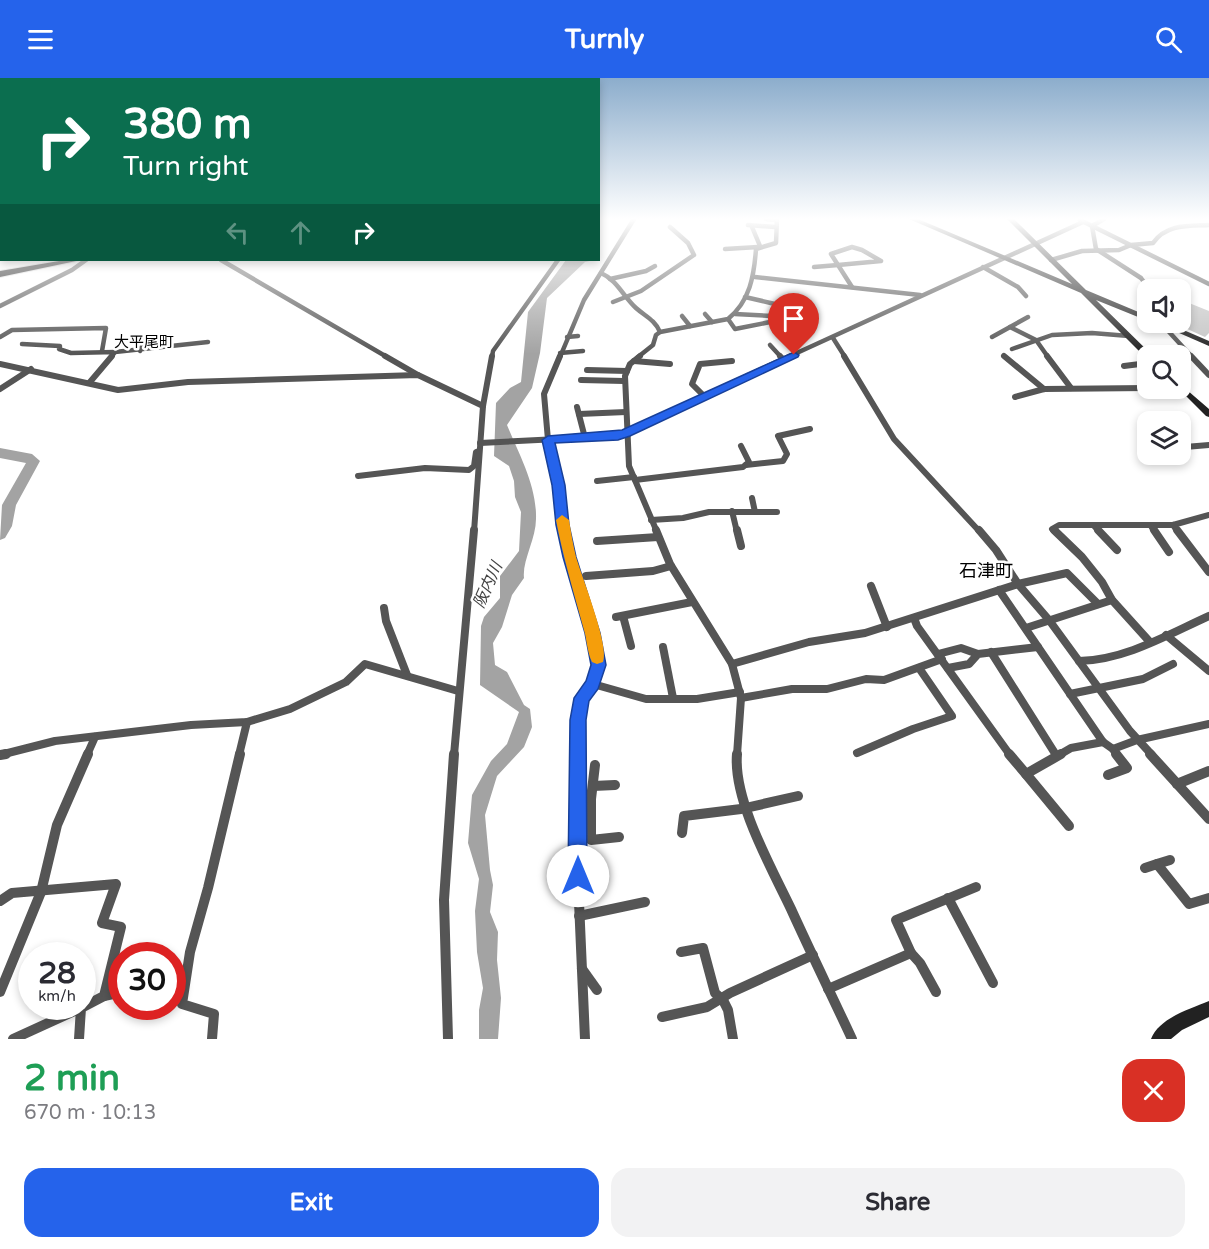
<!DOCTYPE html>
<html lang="en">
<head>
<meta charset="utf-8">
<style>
  :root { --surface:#fff; --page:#f2f2f3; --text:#2b2b33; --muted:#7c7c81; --accent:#2563eb }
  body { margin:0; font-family:"Varela Round","Noto Sans JP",sans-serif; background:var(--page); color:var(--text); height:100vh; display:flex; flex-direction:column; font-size:22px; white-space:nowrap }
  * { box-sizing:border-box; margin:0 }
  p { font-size:20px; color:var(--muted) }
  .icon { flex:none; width:33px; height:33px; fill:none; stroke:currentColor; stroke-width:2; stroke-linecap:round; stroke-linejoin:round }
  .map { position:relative; height:961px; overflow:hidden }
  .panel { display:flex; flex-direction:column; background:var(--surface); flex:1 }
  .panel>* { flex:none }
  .guide { position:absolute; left:0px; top:0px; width:600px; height:183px; box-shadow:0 3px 9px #0003; background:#0b6e4f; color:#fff; overflow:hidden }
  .tools { position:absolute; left:1137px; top:201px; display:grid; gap:12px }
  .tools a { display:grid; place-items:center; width:54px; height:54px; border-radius:12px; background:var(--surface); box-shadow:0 3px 9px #0003; font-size:30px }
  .speed { position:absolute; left:18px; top:864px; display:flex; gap:12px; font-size:30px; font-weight:700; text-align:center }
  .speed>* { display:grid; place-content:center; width:78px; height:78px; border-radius:50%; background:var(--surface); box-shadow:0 3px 9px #0003; line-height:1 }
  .speed small { font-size:15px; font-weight:400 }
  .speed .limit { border:9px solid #d22; background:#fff; color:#111 }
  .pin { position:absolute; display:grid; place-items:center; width:51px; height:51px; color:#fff; margin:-62px -26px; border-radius:50% 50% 50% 0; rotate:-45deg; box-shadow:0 0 6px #0007 }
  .pin .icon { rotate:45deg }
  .me { position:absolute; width:66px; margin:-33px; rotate:0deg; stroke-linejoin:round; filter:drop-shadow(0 0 4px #0008) }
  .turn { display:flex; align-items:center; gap:21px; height:126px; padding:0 24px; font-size:27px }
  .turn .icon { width:78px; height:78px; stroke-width:2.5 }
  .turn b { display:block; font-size:42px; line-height:51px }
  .lanes { display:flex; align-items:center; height:57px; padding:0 24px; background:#0003; justify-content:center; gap:30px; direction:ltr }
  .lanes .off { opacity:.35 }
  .round { display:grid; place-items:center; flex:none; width:63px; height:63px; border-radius:18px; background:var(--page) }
  .summary { display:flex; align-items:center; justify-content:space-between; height:102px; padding:0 24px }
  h1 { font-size:36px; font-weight:800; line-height:45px; color:#1e9e55 }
  .action { display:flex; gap:12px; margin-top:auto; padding:12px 24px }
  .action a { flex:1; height:69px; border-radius:18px; background:var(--accent); color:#fff; font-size:24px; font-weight:800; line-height:69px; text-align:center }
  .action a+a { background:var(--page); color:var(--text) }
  header { display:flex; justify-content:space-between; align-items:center; height:78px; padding:0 24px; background:var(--accent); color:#fff; font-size:27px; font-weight:800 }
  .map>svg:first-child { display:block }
  .water { fill:#a3a3a3 }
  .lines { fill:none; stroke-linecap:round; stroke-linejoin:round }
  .river { fill:#a3a3a3; fill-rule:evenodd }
  .building { fill:#c4c4c4 }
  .highway-casing { stroke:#dbdbdb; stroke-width:2 }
  .street-far3 { stroke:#555; stroke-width:4.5 }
  .street-far2 { stroke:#555; stroke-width:6 }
  .street-far1 { stroke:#555; stroke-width:8 }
  .street { stroke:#555; stroke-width:10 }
  .secondary { fill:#222; fill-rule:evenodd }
  .highway { fill:#000; fill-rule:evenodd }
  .route { fill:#2563eb; stroke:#184099; stroke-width:1.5 }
  .slow { fill:#f59e0b }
  .labels { text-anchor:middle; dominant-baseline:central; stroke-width:5; stroke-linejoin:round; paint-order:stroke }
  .far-quarter-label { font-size:15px; fill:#000; stroke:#fff }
  .water-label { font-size:16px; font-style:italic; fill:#444; stroke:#fff }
  .quarter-label { font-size:18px; fill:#000; stroke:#fff }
</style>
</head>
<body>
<header><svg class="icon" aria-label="menu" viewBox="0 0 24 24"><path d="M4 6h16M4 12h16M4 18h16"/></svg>Turnly<svg class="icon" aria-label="search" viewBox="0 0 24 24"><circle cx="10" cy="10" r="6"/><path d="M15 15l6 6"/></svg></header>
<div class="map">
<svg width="1209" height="961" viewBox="0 0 1209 961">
  <rect width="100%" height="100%" fill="#fff"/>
  <path class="water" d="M566,182H594L585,184L547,220L540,275L532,310L507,347C519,376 537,408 536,441C536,461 522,483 524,500L512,517L502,549L493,565L495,587L507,594L524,627L530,631L532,649L524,669L497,698L485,737L490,792L493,807L490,834L498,854L497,882L501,920L498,961H479V932L483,910L477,874L475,833L479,801L468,765L472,717L491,683L507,666L519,634L480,607L481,548L484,539L500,520V498L519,473L521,434L515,419L514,403L509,388L494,378L496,325L510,310L521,304L528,234Z"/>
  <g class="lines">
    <polygon class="river" points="0,370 32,376 40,383 16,427 12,448 5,460 0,462 2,427 26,385 0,380"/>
  </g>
  <polygon class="building" points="1189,225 1209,233 1209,255 1205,259 1172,244 1180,244 1180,231"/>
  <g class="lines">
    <defs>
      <polygon id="highway" points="65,182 81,182 0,199 0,193"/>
    </defs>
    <use href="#highway" class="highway-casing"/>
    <g class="street-far3">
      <polyline points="766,141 776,142"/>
      <polyline points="1104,141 1092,148 1096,171 1141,200 1144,204 1148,228"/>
      <polyline points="1080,142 1209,206"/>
      <polyline points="748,147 775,149"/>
      <polyline points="752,149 760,168"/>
      <polygon points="852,169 862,172 881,183 838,187 831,176"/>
      <polyline points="725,171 758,169"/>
      <polyline points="221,182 387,279"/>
      <path d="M1051,182L1082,173L1119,172L1131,167L1153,165C1166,146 1188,148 1209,147"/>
      <polyline points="838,187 852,209"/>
      <polyline points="814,189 838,187"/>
      <polyline points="983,189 1018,209 1026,218"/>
      <path d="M601,195C617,202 623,218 636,230C645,238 655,242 660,254"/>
      <polyline points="755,199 920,217"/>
      <polyline points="610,201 646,193 655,188"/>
      <polyline points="613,224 641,213 694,177 688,165 670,149"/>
      <polyline points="0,228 72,192 86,182"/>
      <polyline points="705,236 712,244"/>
      <polyline points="735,236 772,238"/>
      <polyline points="682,238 690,248"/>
      <polyline points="728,241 735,251 775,243 772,238 775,226 745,219"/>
      <polyline points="1160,244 1192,279"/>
      <polyline points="1010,249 1036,262 1048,279"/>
      <polyline points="0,259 12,252 106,250 102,273"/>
      <polyline points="567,259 578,258"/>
      <polyline points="992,259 1028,239"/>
      <polyline points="833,260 845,279"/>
      <polyline points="22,266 60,268 59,271 71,275 115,274 111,279"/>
      <polyline points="770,267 781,279"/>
      <polyline points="1012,271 1052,257 1092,255 1129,258"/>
      <polyline points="140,273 144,262"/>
      <polyline points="115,274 208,264"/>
      <polyline points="560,275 583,273"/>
      <polyline points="492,279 493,273 558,182"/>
      <polyline points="560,279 584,222 634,141"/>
      <path d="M638,279L653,267L656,257L660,254L728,241C750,223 754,198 756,171L776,165L777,141"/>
      <polyline points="788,279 1083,144"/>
    </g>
    <g class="street-far2">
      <polyline points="385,278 418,297"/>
      <polyline points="560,278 544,316 548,362 559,407 565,454"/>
      <polyline points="640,278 630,286 625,298 629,388 657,454"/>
      <polyline points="780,278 784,282"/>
      <polyline points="844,278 894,361 980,454"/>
      <polyline points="1004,278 1044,311"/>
      <polyline points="1047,278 1071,310"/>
      <polyline points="1191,278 1209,297"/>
      <polyline points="634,283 670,286"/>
      <polyline points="0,286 118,312 188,304 418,297 483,328"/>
      <polyline points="1124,288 1148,285"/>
      <polyline points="587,292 627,293"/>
      <polyline points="581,302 624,303"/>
      <polyline points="90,304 112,278"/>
      <polyline points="0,311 31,291"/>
      <polyline points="704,318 692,306 700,286 732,283"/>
      <polyline points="1015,319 1044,311 1148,310"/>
      <polyline points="577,329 585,360"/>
      <polyline points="579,336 626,334"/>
      <polyline points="480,365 618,358 791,278"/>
      <polyline points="1185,369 1209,367"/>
      <polyline points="746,387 783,383 787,376 778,358 810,351"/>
      <polyline points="358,398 425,390 469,392 474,388 476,374 479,373"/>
      <polyline points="635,402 743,389 749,384 741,368"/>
      <polyline points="597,403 634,399"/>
      <polyline points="752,420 755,434"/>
      <polyline points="732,433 737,454"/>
      <polyline points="651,442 683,440 709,434 777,434"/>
      <polyline points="1173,447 1178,454"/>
      <polyline points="1151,448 1155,454"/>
      <polyline points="1095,449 1100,454"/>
      <polyline points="474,454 483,328 492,278"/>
      <polyline points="1055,454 1052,451 1059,447 1173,447 1209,437"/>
    </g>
    <g class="street-far1">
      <polyline points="564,452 574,495 593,555 599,587 593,606 581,620 578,642 579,677"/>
      <polyline points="656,452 670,486 732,586 741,620 737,677"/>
      <polyline points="737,452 741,468"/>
      <polyline points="979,452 996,472 1018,506 1049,542 1130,653 1152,677"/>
      <polyline points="1054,452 1082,479 1102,504 1112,522 1149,563"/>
      <polyline points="1098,452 1117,472"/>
      <polyline points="1154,452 1169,474"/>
      <polyline points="1177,452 1209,494"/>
      <polyline points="597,463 658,459"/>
      <polyline points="586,498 653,493 671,488"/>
      <polyline points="871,508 887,549"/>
      <polyline points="999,512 1103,664 1113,671 1137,662 1209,646"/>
      <polyline points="384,530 386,543 407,597"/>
      <polyline points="623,538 631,568"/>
      <polyline points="616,539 692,524"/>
      <polyline points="914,540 917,548 1010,677"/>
      <polyline points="1026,550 1112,522"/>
      <polyline points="1166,557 1209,593"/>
      <polyline points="663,569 673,620"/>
      <polyline points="991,574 1056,677"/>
      <polyline points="938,576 961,570 978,576"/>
      <path d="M1079,583C1125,582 1167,557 1209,538"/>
      <polyline points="732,586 809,564 865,555 1018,506 1067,495 1098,526"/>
      <polyline points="948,590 969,586 978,576 1038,569"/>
      <polyline points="593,606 646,621 697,621 740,614"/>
      <polyline points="1070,616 1143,601 1173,586"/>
      <polyline points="741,620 792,611 827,611 866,601 884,602 942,581"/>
      <polyline points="1113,671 1117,677"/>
      <polyline points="857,675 913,651 952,638 919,590"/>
      <polyline points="0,677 55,663 191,647 247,644 290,631 346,604 365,586 458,613"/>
      <polyline points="87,677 95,659"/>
      <polyline points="239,677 247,644"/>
      <polyline points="454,677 474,452"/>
      <polyline points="1059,677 1071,670 1103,664"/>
    </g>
    <g class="street">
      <polyline points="579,676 580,720 577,778 585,961"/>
      <path d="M737,676C733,722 771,789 791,831C811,875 832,918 852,961"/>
      <polyline points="1009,676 1026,696 1061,676"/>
      <polyline points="1150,676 1209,741"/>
      <polyline points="0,677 6,676"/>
      <polyline points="595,687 591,721 591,762 619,759"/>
      <polyline points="1026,696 1069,748"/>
      <polyline points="1108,697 1127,690 1116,676"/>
      <polyline points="1177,706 1209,693"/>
      <polyline points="593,708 615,707"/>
      <polyline points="682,755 684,738 741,731 798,718"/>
      <polyline points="1157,786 1170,782"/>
      <polyline points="1145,790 1157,786 1189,826 1209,820"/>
      <polyline points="948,820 993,905"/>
      <polyline points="0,823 12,815 116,806 102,845 121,849 104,918 81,930 79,961"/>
      <polyline points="579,838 645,824"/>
      <polyline points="681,874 703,870 715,915 723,922 728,932 733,961"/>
      <polyline points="911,875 920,885 936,914"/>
      <polyline points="582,891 597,912"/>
      <polyline points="828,911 911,875 896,842 976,809"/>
      <polyline points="0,914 41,814 57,747 88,676"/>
      <polyline points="104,918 122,914"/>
      <polyline points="662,939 707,929 730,915 813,877"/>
      <polyline points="13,961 81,930"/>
      <polyline points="212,961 214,936 182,926 190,874 208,810 240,676"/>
      <polyline points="448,961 444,822 454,676"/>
    </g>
    <g class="secondary">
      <polygon points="909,141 918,141 1072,206 1007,141 1014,141 1086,212 1148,238 1148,243 1096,222 1153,278 1148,278 1146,280 1081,215"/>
      <polygon points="1154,244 1165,244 1209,263 1209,268"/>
      <polygon points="1180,306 1209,331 1209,339 1206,338 1178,310 1180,310"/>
      <path d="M1209,923V939L1182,952L1171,961H1151C1159,940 1190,931 1209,923Z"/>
    </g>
    <use href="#highway" class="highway"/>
  </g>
  <linearGradient id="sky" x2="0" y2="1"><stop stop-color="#8cadcc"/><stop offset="0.51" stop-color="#fff"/><stop offset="1" stop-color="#fff" stop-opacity="0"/></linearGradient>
  <rect width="1209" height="276" fill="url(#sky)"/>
  <polygon class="route" points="794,274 799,277 798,279 630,358 618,362 555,365 565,407 569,447 576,479 600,555 606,587 598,611 589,623 586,642 587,798 584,805 578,807 571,805 568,798 570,642 574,620 586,603 591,587 585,555 563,479 556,447 552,407 542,362 548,358 622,352"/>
  <path class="slow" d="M562,437L569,442C571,454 573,467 576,479C582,499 610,569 603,584L597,586L592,584C587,574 587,562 584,552C574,515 563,479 556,442Z"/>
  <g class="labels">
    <g class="far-quarter-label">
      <text x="144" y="264">大平尾町</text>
    </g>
    <g class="water-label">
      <text transform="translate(488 507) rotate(-66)">阪内川</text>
    </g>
    <g class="quarter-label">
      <text x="986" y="493">石津町</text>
    </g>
  </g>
</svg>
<div class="tools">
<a><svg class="icon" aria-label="sound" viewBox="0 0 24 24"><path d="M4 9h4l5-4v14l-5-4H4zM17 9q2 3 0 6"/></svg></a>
<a><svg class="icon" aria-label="search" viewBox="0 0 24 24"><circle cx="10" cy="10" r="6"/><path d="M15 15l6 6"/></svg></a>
<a><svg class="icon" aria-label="layers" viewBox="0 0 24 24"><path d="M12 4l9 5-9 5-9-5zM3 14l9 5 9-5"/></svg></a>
</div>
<div class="speed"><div>28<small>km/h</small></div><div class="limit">30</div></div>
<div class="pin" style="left:794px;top:277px;background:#d93025"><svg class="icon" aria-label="arrive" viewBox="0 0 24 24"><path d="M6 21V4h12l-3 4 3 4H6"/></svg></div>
<svg class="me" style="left:578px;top:798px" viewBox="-20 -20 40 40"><circle r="19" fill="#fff"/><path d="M0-13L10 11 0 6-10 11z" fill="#2563eb"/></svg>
<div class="guide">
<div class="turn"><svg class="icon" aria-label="right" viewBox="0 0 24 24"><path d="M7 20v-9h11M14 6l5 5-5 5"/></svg><div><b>380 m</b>Turn right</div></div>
<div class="lanes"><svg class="icon off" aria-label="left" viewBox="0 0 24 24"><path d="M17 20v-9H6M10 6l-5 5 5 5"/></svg><svg class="icon off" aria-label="ahead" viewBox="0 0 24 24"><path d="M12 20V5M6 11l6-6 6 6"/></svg><svg class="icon" aria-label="right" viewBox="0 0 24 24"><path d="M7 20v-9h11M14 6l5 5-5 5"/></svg></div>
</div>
</div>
<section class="panel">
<div class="summary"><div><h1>2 min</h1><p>670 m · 10:13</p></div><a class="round" style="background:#d93025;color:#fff"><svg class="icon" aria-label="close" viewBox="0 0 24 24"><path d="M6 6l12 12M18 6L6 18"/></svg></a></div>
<div class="action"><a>Exit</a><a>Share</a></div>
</section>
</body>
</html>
